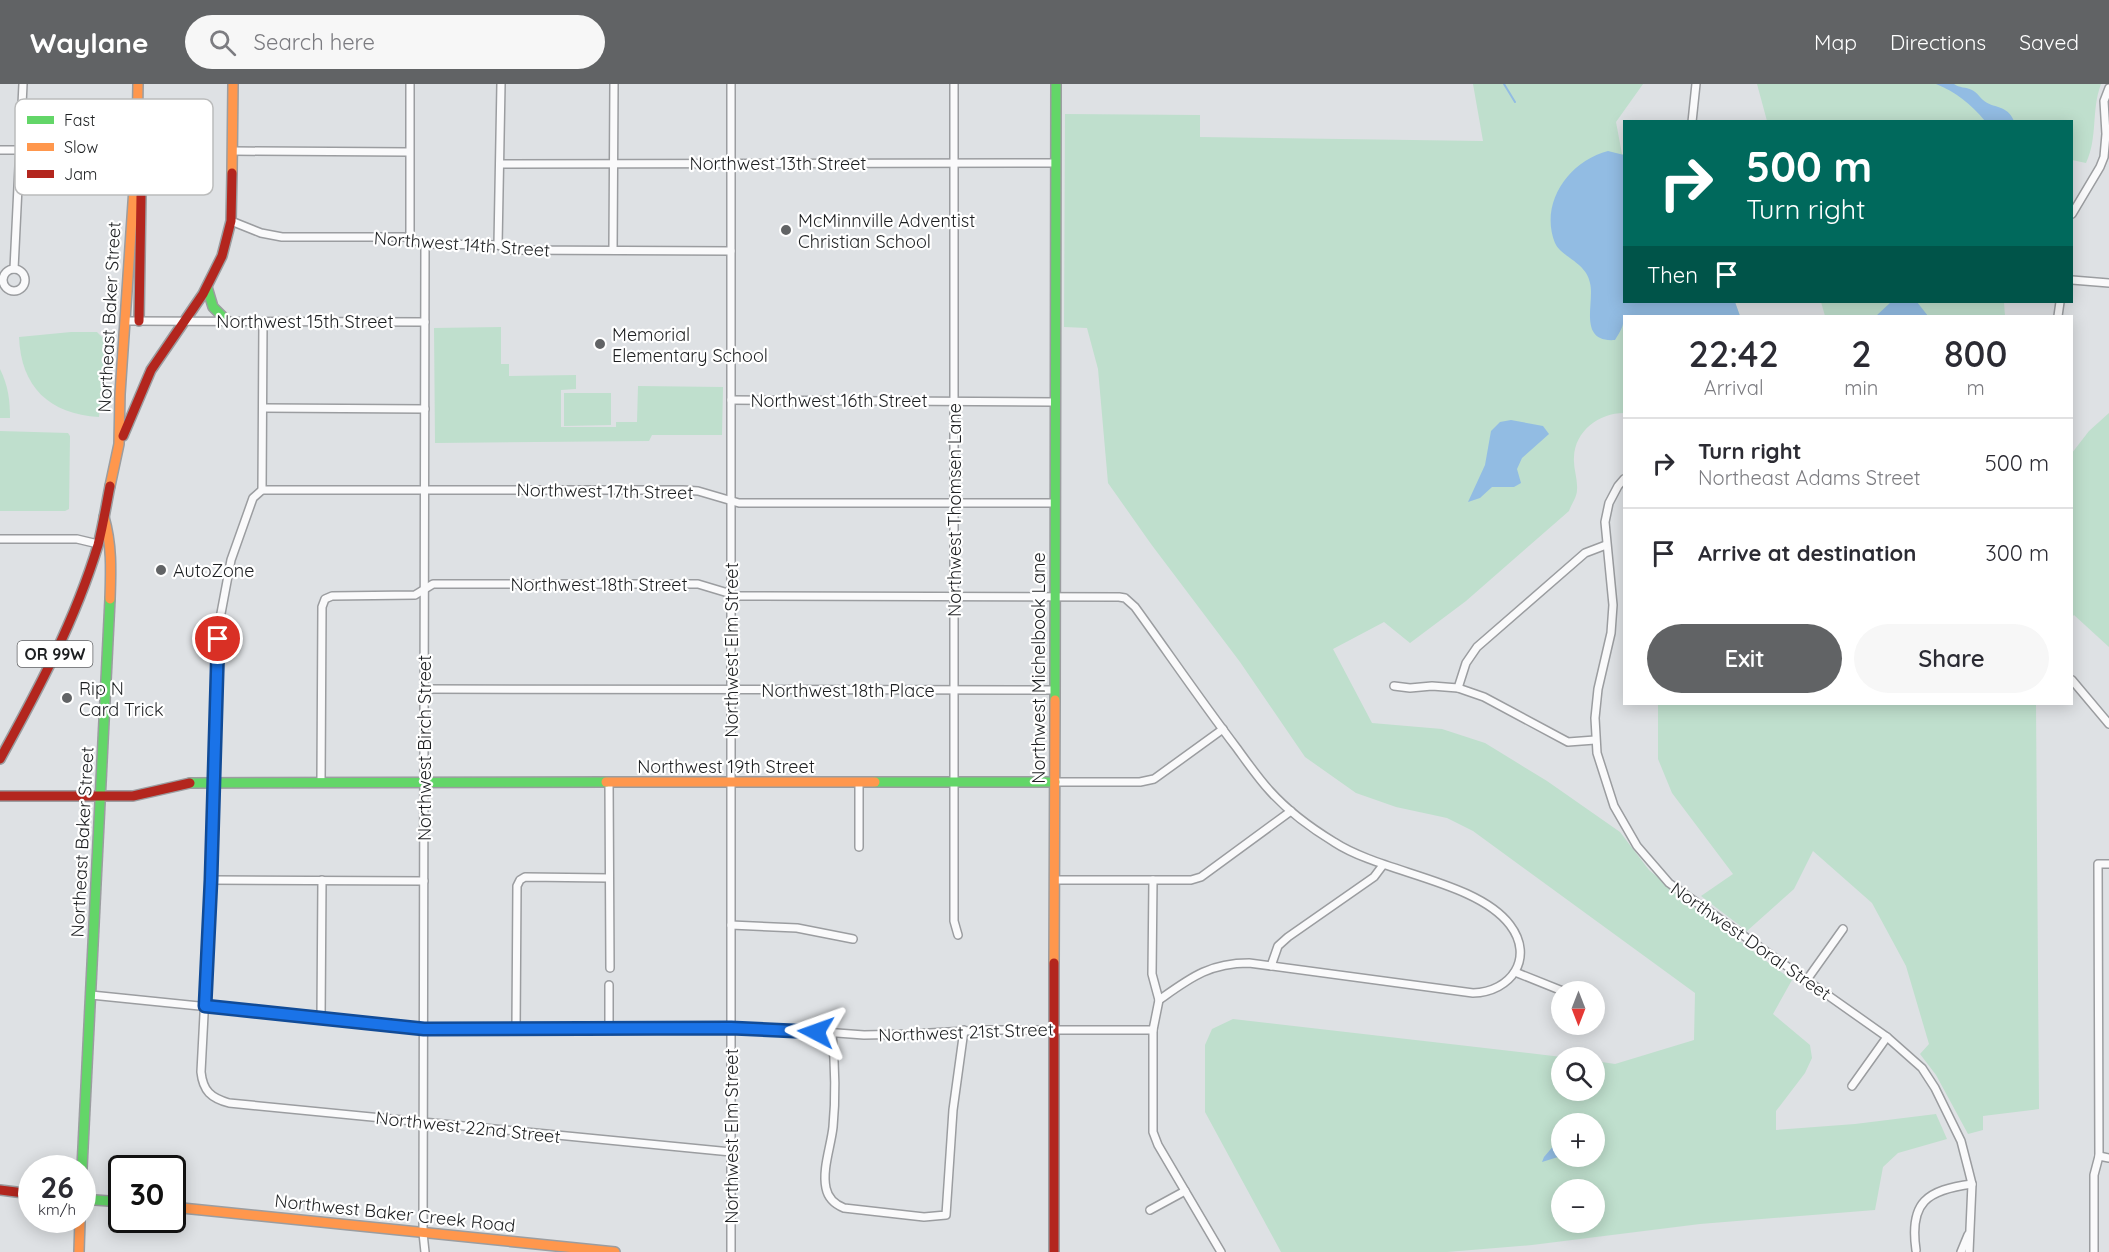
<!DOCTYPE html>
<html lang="en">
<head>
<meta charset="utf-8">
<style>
  :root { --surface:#fff; --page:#f7f7f7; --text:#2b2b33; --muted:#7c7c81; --line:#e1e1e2; --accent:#616365 }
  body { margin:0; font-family:Quicksand,sans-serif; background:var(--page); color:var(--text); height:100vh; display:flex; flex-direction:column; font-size:22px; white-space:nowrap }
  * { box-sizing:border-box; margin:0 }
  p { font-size:20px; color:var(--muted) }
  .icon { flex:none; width:33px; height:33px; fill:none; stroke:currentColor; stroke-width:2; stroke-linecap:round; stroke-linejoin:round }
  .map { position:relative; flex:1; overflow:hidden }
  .side { position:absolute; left:1623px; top:231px; width:450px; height:390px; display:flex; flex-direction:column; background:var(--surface); border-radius:0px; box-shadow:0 3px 15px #0003 }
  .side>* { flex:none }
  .hud { position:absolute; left:1623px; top:36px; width:450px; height:183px; border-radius:0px; box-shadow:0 3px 15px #0003; background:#00695c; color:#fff; overflow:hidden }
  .needle { width:39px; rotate:180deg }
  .tools { position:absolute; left:1551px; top:897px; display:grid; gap:12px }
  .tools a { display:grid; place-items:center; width:54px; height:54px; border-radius:50%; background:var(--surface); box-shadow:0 3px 15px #0003; font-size:30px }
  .speed { position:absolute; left:18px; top:1071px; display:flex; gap:12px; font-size:30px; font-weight:700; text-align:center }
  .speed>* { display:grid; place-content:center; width:78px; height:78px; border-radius:50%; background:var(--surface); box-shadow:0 3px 15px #0003; line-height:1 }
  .speed small { font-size:15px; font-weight:400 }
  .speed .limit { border:3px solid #111; border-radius:9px; background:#fff; color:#111 }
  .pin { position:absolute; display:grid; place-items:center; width:51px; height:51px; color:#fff; margin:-26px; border:3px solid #fff; border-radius:50%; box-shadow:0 2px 6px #0007 }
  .me { position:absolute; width:66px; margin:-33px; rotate:274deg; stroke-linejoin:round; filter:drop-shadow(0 0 4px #0008) }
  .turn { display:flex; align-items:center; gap:21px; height:126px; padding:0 24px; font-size:27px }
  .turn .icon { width:78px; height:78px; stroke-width:2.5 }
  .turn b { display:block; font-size:42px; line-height:51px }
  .then { display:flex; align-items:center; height:57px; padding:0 24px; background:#0003; gap:12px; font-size:22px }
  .eta { display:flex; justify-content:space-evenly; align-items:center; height:102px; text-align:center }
  .eta b { font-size:36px; font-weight:600; line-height:42px }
  .cta { display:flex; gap:12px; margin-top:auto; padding:12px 24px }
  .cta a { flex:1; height:69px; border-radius:36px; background:var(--accent); color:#fff; font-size:24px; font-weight:600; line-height:69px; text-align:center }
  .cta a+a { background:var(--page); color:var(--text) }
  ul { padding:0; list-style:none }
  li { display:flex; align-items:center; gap:18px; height:90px; padding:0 24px; border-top:2px solid var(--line) }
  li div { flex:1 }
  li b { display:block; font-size:22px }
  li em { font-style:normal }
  header { display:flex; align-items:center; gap:36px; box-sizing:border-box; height:84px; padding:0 30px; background:var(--accent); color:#fff }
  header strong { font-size:28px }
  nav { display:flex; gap:33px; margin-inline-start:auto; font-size:21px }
  .search { width:420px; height:54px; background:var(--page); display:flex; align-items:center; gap:15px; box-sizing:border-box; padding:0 21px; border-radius:33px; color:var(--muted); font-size:22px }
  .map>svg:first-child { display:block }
  .green { fill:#bfdfcd; fill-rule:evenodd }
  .water { fill:#92bce3 }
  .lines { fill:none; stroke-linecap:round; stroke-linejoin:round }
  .stream { stroke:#92bce3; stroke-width:2 }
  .street-casing { stroke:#9b9da0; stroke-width:10 }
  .fast-casing { stroke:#9b9da0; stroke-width:12 }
  .slow-casing { stroke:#9b9da0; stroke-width:12 }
  .jam-casing { stroke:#9b9da0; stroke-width:12 }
  .street { stroke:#fafafb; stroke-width:7 }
  .fast { stroke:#63d668; stroke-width:9 }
  .slow { stroke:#ff974d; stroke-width:9 }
  .jam { stroke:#b3261e; stroke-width:9 }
  .route-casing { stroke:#114b97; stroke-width:15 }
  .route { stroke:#1a73e8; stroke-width:10 }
  .poi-dot { fill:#616365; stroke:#fff; stroke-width:2 }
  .labels { text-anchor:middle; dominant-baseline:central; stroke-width:4.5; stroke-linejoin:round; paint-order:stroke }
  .shield { fill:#fff; stroke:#616264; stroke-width:1.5 }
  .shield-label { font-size:16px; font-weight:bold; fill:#1d1f21 }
  .street-label { font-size:18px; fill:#1d1f21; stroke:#fff }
  .poi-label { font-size:18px; fill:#1d1f21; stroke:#fff; text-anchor:start }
  .key { fill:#fff; stroke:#bbbcbc; stroke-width:1.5 }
  .key-label { font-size:16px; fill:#1d1f21 }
</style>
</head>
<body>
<header>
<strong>Waylane</strong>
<div class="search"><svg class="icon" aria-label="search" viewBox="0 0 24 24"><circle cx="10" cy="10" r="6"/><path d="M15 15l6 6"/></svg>Search here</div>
<nav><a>Map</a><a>Directions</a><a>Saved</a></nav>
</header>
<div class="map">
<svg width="2109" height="1168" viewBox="0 0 2109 1168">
  <rect width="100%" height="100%" fill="#dee1e4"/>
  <g class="green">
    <path d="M1473,0H1643L1616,38L1622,70L1624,71V218H1735L1740,232H1624V329C1599,329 1575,347 1574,373C1573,384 1578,395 1577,406C1577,413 1571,421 1569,427L1466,517L1410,559L1384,538L1333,565L1372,639L1442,645L1485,659L1547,697L1620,748L1649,786L1700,828L1792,896L1773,930L1810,961L1812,974L1805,989L1776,1027V1046L1855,1040L1936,1030L1947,1055L1898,1069L1883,1083L1875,1126L1700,1140L1532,1161L1447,1168H1281L1205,1028V961L1212,945L1233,935L1562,973V1006H1594L1595,977L1615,980L1694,956L1695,909L1473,747L1447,734L1396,723L1356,709L1305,673L1240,578L1151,460L1108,399L1098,285L1087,244L1064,243L1065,30L1200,31V53L1483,57ZM1562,1040H1594V1072H1562ZM1562,1106H1594V1138H1562Z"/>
    <path d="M1757,0H2101C2091,26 2098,54 2086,79L2072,76V38L1767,37Z"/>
    <polygon points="1821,218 2004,218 2005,232 1825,232"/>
    <polygon points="501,243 501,280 509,280 509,292 576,291 576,305 561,306 561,343 616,343 616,338 637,338 638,302 723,303 722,351 652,351 649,357 435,359 434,244"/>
    <path d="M71,248H97L105,256L99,333C49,330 21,303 19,253Z"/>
    <path d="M0,285C8,301 10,316 10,334H0Z"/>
    <polygon points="564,309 611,309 611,341 564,342"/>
    <polygon points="2109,329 2109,563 2074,531 2072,533 2072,369 2089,347"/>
    <polygon points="0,347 68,349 70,352 69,425 65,427 0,427"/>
    <polygon points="1658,620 2036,620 2039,1025 1983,1032 1983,1046 1968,1050 1936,991 1920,970 1929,960 1906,882 1872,819 1813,767 1794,805 1747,847 1701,812 1733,790 1672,709 1658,675"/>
  </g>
  <g class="water">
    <path d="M1936,0H1954C1959,4 1966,3 1972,6C1978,9 1979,13 1983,16C1993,25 2007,20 2014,37H1985C1971,20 1956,8 1936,0Z"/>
    <path d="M1608,67L1624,71V218H1735L1740,232H1624C1624,242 1620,248 1615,256C1577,259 1595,218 1590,199C1586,178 1561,173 1555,159C1539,119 1569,77 1608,67Z"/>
    <polygon points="1891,218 1917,218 1928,232 1876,232"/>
    <polygon points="1511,336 1543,342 1549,350 1522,374 1517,385 1521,399 1514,403 1492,403 1480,414 1468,418 1485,381 1491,347 1500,338"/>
    <polygon points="1561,1053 1562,1072 1573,1073 1558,1073 1542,1078 1544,1073"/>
  </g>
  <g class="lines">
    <polyline class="stream" points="1504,0 1515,18"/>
    <defs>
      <g id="street">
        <polyline points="410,0 410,154"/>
        <polyline points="954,0 954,837 958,851"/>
        <polyline points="1692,38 1696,0"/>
        <polyline points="0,66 20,66"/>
        <polyline points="233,67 409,68"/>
        <polyline points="500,80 1056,79"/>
        <polyline points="2072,130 2100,83 2104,73 2106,50 2104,17 2109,4"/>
        <polyline points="231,137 261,149 282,153 404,153 425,160 498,161 511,166 731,167"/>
        <polyline points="425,160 423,1149 425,1168"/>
        <polyline points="498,161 501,0"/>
        <polyline points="613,166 614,0"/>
        <circle cx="14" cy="196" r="11"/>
        <polyline points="14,185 23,0"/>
        <polyline points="2072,196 2109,199"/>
        <polyline points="2058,232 2060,218"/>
        <polyline points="125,237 425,238"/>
        <path d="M263,238L262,406L253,414L231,476L219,540L211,796L201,988C203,1007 211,1014 229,1019L731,1068"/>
        <polyline points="731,316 1054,318"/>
        <polyline points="263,324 425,325"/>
        <polyline points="1624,395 1618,402 1609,419 1605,438 1613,521 1611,549 1598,605 1595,634 1597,669 1614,722 1637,762 1669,799 1887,953 1922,984 1935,1004 1961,1057 1969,1088 1972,1100 1969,1168"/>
        <polyline points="262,406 683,406 698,407 739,419 1055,419"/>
        <polyline points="0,455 77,455 98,460"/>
        <polyline points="2072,596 2109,640"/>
        <polyline points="1394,602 1410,604 1432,602 1458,604 1484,613 1568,658 1595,656"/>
        <polyline points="1458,604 1466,579 1477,563 1585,469 1606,461"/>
        <polyline points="424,605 1055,606"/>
        <path d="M321,698L322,523L325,515L332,512L415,511L433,500H698L738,512L1119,513L1125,514L1135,523C1169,570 1201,617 1236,663C1247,678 1258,694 1270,707C1288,727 1311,744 1334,758C1381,789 1477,797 1510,841C1535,874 1511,908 1473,909L1249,879C1209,879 1190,894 1159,916"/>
        <polyline points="609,698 610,884"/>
        <polyline points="1055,698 1140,698 1154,695 1223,645"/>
        <polyline points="859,763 859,698"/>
        <polyline points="211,796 424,797"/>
        <polyline points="1055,796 1191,796 1201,793 1291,727"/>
        <polyline points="1153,796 1152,890 1159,916 1153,946 1153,1048 1158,1061 1221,1168"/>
        <polyline points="731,841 797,844 853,855"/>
        <polyline points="1271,882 1278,862 1288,853 1374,793 1383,781"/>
        <polyline points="1515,888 1565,908"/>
        <polyline points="1806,897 1843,845"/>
        <polyline points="609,901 609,945"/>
        <polyline points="91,911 424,945 731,944 783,945 864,951 911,950 985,946 1153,946"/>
        <polyline points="321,934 322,796"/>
        <polyline points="516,945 517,802 520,796 525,793 609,794"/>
        <path d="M832,949C835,980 836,1012 833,1043C831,1062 822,1085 826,1104C828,1114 834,1120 844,1124L924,1133L946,1131L953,1026L964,946"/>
        <polyline points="1852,1002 1887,953"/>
        <polyline points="2099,1072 2109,1074"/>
        <polyline points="1150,1126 1185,1107"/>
        <path d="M1916,1166C1909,1118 1927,1106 1972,1100"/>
        <polyline points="731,1168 731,0"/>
        <polyline points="1961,1168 1968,1151"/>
        <polyline points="2094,1168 2094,1091 2099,1072 2098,780 2109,780"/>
      </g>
      <g id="fast">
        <polyline points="207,203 213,223 227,237"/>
        <polyline points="1055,616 1056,0"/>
        <polyline points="875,698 1055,698"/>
        <polyline points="190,699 606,698"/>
        <polyline points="82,1084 110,515"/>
        <polyline points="82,1115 122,1118"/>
      </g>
      <g id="slow">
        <polyline points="232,89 233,0"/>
        <polyline points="110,402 119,360 120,310 137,60 138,0"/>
        <path d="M104,433C112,461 111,486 110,515"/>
        <polyline points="606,698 875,698"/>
        <polyline points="1054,879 1055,616"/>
        <polyline points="172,1123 615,1168"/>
        <polyline points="79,1168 80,1136"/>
      </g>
      <g id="jam">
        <polyline points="139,237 141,112"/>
        <polyline points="123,352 151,286 203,210 222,172 231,137 232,89"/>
        <path d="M0,675C38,606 75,537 98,461C103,442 106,422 110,402"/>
        <polyline points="0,712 133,712 190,699"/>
        <polyline points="0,1106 32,1110"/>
        <polyline points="1054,1168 1054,879"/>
      </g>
    </defs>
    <use href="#street" class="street-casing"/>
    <use href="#fast" class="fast-casing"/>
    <use href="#slow" class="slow-casing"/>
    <use href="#jam" class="jam-casing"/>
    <use href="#street" class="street"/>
    <use href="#fast" class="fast"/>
    <use href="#slow" class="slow"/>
    <use href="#jam" class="jam"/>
  </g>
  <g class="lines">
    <defs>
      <polyline id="route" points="218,555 211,796 205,922 424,945 731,944 816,948"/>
    </defs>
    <use href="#route" class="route-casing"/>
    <use href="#route" class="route"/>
  </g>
  <g class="poi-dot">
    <circle cx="786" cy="146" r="6"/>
    <circle cx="600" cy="260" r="6"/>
    <circle cx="161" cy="486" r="6"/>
    <circle cx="67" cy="614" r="6"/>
  </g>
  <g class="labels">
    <rect class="shield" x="17.5" y="557" width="75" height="26" rx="4.5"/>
    <g class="shield-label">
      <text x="55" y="570">OR 99W</text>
    </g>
    <g class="street-label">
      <text x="778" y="79">Northwest 13th Street</text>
      <text transform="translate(462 160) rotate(4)">Northwest 14th Street</text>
      <text transform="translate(109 233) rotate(-87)">Northeast Baker Street</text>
      <text x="305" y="237">Northwest 15th Street</text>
      <text x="839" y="316">Northwest 16th Street</text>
      <text transform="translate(605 407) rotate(1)">Northwest 17th Street</text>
      <text transform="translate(954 426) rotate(-90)">Northwest Thomsen Lane</text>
      <text x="599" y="500">Northwest 18th Street</text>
      <text transform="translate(731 566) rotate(-90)">Northwest Elm Street</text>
      <text transform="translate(1038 584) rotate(-90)">Northwest Michelbook Lane</text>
      <text x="848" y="606">Northwest 18th Place</text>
      <text transform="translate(424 664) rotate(-90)">Northwest Birch Street</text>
      <text x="726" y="682">Northwest 19th Street</text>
      <text transform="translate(82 758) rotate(-87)">Northeast Baker Street</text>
      <text transform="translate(1751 857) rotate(35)">Northwest Doral Street</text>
      <text transform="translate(966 948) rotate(-2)">Northwest 21st Street</text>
      <text transform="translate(468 1043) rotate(6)">Northwest 22nd Street</text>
      <text transform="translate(731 1052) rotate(-90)">Northwest Elm Street</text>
      <text transform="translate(395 1129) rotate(6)">Northwest Baker Creek Road</text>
    </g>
    <g class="poi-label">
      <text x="798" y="136">McMinnville Adventist<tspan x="798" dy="21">Christian School</tspan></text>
      <text x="612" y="250">Memorial<tspan x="612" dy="21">Elementary School</tspan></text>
      <text x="173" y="486">AutoZone</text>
      <text x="79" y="604">Rip N<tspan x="79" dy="21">Card Trick</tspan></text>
    </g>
  </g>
  <rect x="15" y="15" width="198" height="96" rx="9" class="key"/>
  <rect x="27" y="32" width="27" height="8" fill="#63d668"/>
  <rect x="27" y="59" width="27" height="8" fill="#ff974d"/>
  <rect x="27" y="86" width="27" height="8" fill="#b3261e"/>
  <g class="key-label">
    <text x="64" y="42">Fast</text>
    <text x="64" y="69">Slow</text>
    <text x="64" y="96">Jam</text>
  </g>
</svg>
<div class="tools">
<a><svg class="needle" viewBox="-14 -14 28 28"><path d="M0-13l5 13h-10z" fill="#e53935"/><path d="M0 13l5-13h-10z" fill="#7c7c81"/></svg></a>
<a><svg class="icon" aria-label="search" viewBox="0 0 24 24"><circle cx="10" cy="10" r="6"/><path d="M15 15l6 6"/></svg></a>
<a>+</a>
<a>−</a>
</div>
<div class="speed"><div>26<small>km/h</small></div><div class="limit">30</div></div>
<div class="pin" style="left:218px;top:555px;background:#d93025"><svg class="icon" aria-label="arrive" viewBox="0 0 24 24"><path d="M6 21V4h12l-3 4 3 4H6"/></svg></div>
<svg class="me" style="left:816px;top:948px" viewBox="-20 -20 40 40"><path d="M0-17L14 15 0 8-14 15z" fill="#1a73e8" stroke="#fff" stroke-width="4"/></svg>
<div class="hud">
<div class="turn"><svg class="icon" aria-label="right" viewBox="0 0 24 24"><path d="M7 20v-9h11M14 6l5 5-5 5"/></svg><div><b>500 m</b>Turn right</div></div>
<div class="then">Then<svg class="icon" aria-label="arrive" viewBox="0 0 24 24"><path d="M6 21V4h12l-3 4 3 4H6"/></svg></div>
</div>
<section class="side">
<div class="eta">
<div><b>22:42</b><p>Arrival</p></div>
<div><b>2</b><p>min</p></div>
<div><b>800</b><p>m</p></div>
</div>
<ul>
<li><svg class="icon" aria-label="right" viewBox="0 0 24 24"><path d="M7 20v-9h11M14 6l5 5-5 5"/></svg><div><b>Turn right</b><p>Northeast Adams Street</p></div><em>500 m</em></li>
<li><svg class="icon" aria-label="arrive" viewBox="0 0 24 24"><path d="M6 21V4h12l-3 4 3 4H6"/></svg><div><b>Arrive at destination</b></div><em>300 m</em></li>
</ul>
<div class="cta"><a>Exit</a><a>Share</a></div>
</section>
</div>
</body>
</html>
